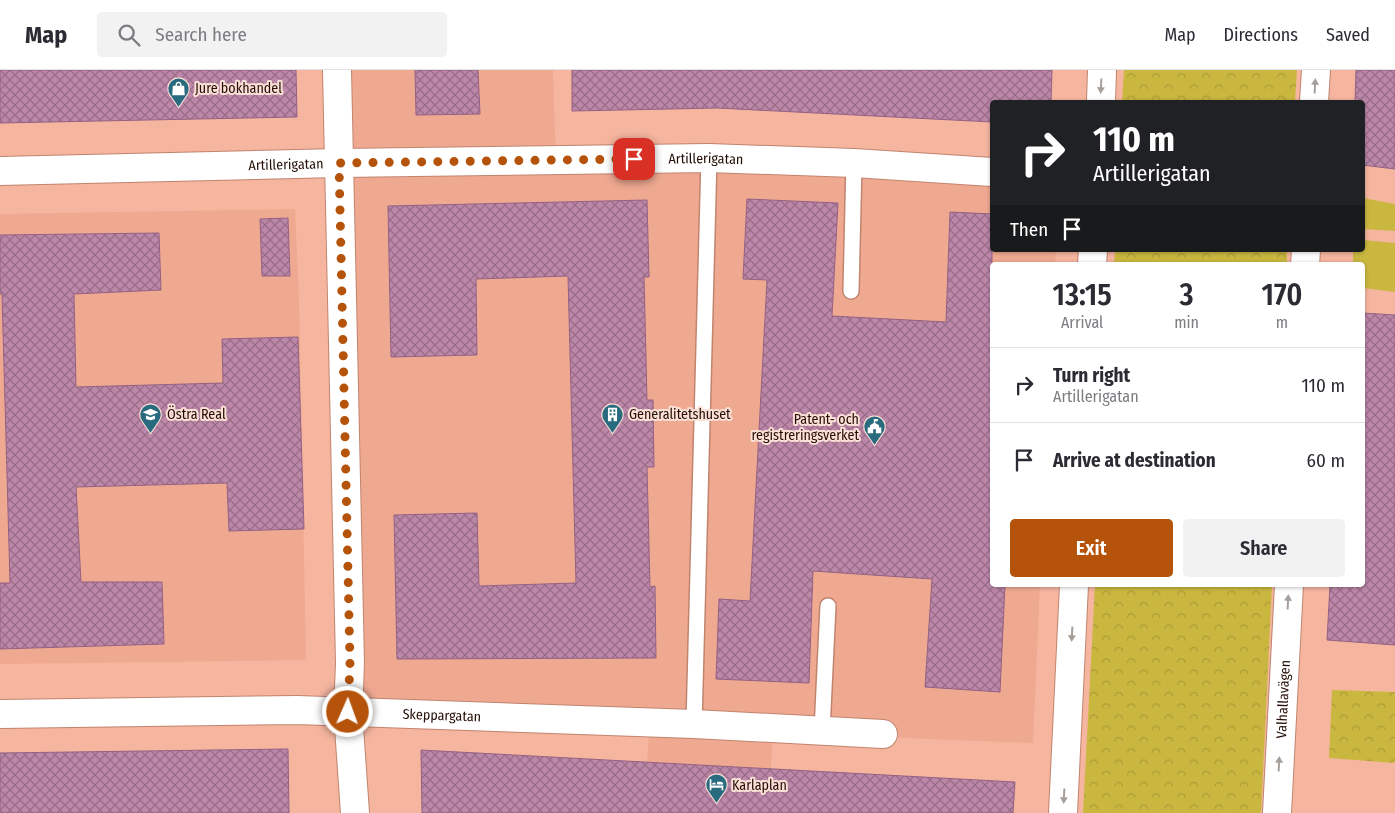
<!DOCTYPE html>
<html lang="en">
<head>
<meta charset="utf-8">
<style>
  :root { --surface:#fff; --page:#f2f2f3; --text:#2b2b33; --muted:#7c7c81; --line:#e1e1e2; --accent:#b45309 }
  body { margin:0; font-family:"Fira Sans Condensed",sans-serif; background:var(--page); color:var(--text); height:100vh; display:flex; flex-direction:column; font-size:19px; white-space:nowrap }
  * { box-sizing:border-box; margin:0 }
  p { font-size:16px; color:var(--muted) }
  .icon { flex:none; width:28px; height:28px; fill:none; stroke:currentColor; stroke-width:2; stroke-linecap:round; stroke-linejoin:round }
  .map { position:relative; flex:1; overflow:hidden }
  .sheet { position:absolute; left:990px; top:192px; width:375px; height:325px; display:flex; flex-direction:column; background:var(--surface); border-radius:5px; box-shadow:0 1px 4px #0004 }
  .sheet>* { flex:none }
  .hud { position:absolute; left:990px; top:30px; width:375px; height:152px; border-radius:5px; box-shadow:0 1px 4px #0004; background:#202124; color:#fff; overflow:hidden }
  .pin { position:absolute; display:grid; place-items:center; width:42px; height:42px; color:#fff; margin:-21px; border-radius:10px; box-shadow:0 2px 8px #0006 }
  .me { position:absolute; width:55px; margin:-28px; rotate:2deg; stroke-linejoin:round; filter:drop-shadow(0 0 4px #0008) }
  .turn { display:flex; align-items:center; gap:18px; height:105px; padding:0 20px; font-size:22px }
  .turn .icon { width:65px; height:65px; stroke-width:2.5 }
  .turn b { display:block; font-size:35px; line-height:42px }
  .then { display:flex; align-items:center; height:48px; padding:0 20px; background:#0003; gap:10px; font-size:19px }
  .eta { display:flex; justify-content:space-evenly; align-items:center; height:85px; text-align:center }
  .eta b { font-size:30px; font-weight:600; line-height:35px }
  .primary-button { display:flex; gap:10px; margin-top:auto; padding:10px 20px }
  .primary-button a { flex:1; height:58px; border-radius:5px; background:var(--accent); color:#fff; font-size:20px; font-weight:600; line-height:58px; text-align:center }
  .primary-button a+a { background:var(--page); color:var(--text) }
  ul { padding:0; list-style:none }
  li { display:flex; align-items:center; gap:15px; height:75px; padding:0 20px; border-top:1px solid var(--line) }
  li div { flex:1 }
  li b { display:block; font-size:19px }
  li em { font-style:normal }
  header { display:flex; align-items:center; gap:30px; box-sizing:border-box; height:70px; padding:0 25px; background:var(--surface); border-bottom:1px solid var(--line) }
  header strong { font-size:24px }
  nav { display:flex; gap:28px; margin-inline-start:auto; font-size:18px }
  .search { width:350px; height:45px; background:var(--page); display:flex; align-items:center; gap:12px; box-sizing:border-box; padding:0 18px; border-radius:5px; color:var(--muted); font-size:19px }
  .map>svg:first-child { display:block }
  .built { fill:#f0a991 }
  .grass { fill:#cab740 }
  .park { fill:url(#park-crowns) }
  .building { fill:url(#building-cross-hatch); stroke:#946183 }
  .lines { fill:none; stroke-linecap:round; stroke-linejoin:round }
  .service-casing { stroke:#c0846f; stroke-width:18 }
  .minor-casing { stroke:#c0846f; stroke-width:30 }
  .secondary-casing { stroke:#c0846f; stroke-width:30 }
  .service { stroke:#fff; stroke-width:15 }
  .minor { stroke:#fff; stroke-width:28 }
  .secondary { stroke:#fff; stroke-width:28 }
  .oneway { fill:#a79f9b }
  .route { stroke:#b45309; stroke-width:9; stroke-dasharray:0 16.2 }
  .labels { text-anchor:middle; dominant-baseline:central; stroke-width:4; stroke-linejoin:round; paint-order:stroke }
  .poi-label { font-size:14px; fill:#240e06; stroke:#fbe0d7; text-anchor:start }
  .street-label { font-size:14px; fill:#240e06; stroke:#fbe0d7 }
</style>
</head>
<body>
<header>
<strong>Map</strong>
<div class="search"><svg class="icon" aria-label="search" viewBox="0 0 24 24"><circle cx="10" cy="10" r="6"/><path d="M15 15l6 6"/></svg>Search here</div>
<nav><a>Map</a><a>Directions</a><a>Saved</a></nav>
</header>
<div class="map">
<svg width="1395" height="743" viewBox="0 0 1395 743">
  <defs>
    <pattern id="park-crowns" width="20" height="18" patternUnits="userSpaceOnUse" patternTransform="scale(1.25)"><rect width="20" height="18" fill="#cab740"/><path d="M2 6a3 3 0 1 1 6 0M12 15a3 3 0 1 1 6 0" fill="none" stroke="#ad9c37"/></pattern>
    <pattern id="building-cross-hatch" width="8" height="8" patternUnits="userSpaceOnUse" patternTransform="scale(1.25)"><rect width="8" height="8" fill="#bd87aa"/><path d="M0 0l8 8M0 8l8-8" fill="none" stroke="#996d88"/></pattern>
  </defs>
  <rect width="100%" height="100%" fill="#f5b59f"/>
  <g class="built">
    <polygon points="333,0 553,0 556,93 992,110 992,180 1056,180 1055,195 992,195 992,515 1040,515 1033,673 773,663 768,743 643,743 650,653 352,647"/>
    <polygon points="295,139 299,229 306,590 0,594 0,144"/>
  </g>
  <g class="grass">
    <polygon points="1363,128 1395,134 1395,161 1363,159"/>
    <polygon points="1363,170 1395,173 1395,222 1363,218 1362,195 1353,195 1353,180 1362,180"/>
  </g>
  <g class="park">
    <polygon points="1124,0 1297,0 1295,32 1122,32"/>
    <polygon points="1115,180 1287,180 1287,195 1114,195"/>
    <polygon points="1095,515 1272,515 1261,743 1083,743"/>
    <polygon points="1332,620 1395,622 1395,693 1329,688"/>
  </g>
  <g class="building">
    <polygon points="0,0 296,0 297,47 0,53"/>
    <polygon points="415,0 478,0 480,44 416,45"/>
    <polygon points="572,0 1052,0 1051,32 992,32 992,52 717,38 572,41"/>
    <polygon points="1356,0 1395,0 1395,99 1362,95 1362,32 1355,32"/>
    <polygon points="747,129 838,133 832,246 946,252 950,142 992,144 992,515 1005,515 1000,622 925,617 932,509 813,501 809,613 716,609 719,529 750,531 767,210 743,209"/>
    <polygon points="647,130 649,207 644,207 647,330 653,330 654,397 647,397 650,517 655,516 656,588 397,589 394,445 477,443 479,516 576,513 568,206 476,209 477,285 391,287 388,136"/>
    <polygon points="288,148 290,206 262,206 260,149"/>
    <polygon points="159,163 161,220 74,224 76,317 223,313 222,269 298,267 304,459 229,461 227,413 76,417 81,512 162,512 164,574 0,579 0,513 10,513 2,224 0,224 0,165"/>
    <polygon points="1362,243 1395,245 1395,575 1327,570 1330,515 1362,515"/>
    <polygon points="288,679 289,743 0,743 0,683"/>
    <polygon points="421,680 1015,712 1013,743 422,743"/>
  </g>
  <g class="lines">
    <defs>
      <g id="service">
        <polyline points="851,221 854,93"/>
        <polyline points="694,654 709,88"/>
        <polyline points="822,661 828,536"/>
      </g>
      <g id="minor">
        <polyline points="337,0 350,593 348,643 355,743"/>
        <path id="s1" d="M0,101L339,93L709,88L854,93L992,102"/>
        <path id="s2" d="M0,644L297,640L694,654L883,664"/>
      </g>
      <g id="secondary">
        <polyline points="1101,32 1102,0"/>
        <polyline points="1314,32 1316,0"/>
        <polyline points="1092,195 1093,180"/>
        <polyline points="1305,195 1306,180"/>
        <polyline points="1063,743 1074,515"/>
        <path id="s3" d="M1277,743L1289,515"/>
      </g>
    </defs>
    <use href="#service" class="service-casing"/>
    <use href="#minor" class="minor-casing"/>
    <use href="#secondary" class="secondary-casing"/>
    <use href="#service" class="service"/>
    <use href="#minor" class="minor"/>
    <use href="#secondary" class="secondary"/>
  </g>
  <defs><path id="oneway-solid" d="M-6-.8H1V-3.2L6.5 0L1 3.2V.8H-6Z" transform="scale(1.25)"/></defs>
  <g class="oneway">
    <use href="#oneway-solid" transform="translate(1101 16) rotate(93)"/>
    <use href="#oneway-solid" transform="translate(1315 16) rotate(-87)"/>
    <use href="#oneway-solid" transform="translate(1288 532) rotate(-87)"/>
    <use href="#oneway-solid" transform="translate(1072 564) rotate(93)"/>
    <use href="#oneway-solid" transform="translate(1279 694) rotate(-87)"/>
    <use href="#oneway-solid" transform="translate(1064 726) rotate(93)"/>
  </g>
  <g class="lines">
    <polyline class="route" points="348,642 350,593 339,93 634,89"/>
  </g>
  <defs>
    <symbol id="shop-pin" viewBox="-11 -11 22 30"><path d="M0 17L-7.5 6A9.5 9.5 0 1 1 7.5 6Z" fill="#296b7e" stroke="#fbe0d7"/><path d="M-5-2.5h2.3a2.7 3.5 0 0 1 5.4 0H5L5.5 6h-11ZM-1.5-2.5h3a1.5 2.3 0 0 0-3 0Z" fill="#fff"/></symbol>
    <symbol id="school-pin" viewBox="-11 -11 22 30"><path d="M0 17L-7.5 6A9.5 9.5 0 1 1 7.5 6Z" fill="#296b7e" stroke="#fbe0d7"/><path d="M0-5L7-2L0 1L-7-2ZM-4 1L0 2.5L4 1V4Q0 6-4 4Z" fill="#fff"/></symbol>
    <symbol id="building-pin" viewBox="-11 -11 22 30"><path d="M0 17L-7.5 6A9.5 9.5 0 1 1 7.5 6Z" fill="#296b7e" stroke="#fbe0d7"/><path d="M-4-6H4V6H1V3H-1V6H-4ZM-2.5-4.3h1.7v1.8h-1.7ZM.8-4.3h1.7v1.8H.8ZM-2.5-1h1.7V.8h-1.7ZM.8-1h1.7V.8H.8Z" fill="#fff"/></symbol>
    <symbol id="civic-pin" viewBox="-11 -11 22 30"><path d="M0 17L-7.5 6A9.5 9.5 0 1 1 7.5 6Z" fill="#296b7e" stroke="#fbe0d7"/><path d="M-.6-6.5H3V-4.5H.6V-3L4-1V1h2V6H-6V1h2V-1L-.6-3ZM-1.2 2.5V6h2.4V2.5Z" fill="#fff"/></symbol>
    <symbol id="hotel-pin" viewBox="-11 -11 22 30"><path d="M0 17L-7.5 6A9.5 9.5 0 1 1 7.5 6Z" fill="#296b7e" stroke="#fbe0d7"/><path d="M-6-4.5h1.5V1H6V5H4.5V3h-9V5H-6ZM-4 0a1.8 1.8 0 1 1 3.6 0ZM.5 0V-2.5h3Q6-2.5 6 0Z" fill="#fff"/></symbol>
  </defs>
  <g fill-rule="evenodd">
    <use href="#shop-pin" x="166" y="6" width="25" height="34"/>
    <use href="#school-pin" x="138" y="332" width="25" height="34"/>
    <use href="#building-pin" x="600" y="332" width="25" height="34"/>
    <use href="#civic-pin" x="862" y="344" width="25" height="34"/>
    <use href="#hotel-pin" x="704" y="702" width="25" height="34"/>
  </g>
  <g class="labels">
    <g class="poi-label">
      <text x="195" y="18">Jure bokhandel</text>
      <text x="167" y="344">Östra Real</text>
      <text x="629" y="344">Generalitetshuset</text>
      <text x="859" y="349" text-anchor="end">Patent- och<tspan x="859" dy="16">registreringsverket</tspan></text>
      <text x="732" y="715">Karlaplan</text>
    </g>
    <g class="street-label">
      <text stroke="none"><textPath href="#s1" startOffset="706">Artillerigatan</textPath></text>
      <text stroke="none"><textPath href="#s1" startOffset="286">Artillerigatan</textPath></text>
      <text stroke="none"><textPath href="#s3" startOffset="114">Valhallavägen</textPath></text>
      <text stroke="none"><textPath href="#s2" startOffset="442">Skeppargatan</textPath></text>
    </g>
  </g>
</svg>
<div class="pin" style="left:634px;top:89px;background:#d93025"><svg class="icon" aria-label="arrive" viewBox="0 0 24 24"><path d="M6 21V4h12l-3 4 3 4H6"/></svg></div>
<svg class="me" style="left:348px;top:642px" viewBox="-20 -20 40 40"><circle r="17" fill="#b45309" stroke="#fff" stroke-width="3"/><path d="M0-11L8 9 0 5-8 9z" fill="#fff"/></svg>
<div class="hud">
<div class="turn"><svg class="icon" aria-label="right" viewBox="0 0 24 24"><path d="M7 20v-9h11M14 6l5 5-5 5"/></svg><div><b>110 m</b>Artillerigatan</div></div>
<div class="then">Then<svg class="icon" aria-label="arrive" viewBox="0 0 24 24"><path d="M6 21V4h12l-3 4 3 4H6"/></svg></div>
</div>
<section class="sheet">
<div class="eta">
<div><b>13:15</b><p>Arrival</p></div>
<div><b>3</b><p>min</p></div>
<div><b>170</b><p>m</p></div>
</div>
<ul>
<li><svg class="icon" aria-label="right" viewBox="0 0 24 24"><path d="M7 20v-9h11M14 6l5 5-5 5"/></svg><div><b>Turn right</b><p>Artillerigatan</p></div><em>110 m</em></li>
<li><svg class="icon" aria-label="arrive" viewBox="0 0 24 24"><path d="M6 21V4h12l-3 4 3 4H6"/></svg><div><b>Arrive at destination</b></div><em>60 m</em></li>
</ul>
<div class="primary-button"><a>Exit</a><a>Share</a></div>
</section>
</div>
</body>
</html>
